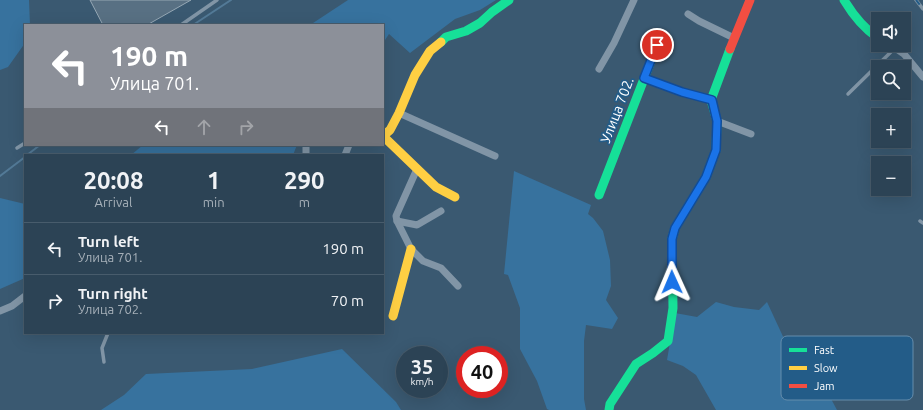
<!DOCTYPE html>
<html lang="en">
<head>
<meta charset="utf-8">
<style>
  :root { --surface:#2c4355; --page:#344a5b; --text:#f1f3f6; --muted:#a6b0b9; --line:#485c6c }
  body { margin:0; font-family:Ubuntu,sans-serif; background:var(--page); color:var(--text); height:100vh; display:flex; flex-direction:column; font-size:15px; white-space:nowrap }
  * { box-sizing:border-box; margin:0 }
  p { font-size:13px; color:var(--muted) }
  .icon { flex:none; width:22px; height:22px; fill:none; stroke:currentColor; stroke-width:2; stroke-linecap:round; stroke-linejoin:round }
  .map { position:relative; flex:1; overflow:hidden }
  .sheet { position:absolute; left:24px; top:154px; width:360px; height:180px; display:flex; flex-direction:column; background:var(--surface); border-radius:0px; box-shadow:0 4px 16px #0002,0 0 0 1px var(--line) }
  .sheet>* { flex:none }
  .hud { position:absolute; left:24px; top:24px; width:360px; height:122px; border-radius:0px; box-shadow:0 4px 16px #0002,0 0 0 1px var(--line); background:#8c9099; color:#fff; overflow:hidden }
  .controls { position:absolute; left:871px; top:12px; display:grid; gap:8px }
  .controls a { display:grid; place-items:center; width:40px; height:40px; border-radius:0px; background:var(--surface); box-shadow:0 4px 16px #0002,0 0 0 1px var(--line); font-size:20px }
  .speed { position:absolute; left:396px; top:346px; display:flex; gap:8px; font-size:20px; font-weight:700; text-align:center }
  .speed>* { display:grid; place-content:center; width:52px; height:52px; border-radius:50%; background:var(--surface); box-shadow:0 4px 16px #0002,0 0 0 1px var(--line); line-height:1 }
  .speed small { font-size:10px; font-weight:400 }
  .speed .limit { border:6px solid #d22; background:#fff; color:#111 }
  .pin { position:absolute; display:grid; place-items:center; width:34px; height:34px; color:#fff; margin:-17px; border:2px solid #fff; border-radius:50%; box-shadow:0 1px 4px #0007 }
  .me { position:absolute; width:44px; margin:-22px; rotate:359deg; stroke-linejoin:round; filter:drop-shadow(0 0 3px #0008) }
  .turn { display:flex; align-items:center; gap:14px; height:84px; padding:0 20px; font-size:18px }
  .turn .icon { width:52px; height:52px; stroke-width:2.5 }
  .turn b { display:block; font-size:28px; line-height:34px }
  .lanes { display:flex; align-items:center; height:38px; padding:0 20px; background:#0003; justify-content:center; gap:20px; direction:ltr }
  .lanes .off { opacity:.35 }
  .eta { display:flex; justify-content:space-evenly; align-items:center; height:68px; text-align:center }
  .eta b { font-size:24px; font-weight:700; line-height:28px }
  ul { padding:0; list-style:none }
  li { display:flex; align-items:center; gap:12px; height:52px; padding:0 20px; border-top:1px solid var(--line) }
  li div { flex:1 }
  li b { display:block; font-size:15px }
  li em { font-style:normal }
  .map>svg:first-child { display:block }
  .green { fill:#37729e }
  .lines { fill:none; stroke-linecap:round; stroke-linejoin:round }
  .stream { stroke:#537a97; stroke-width:2 }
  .building { fill:#587083; stroke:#95a7b4 }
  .lane { stroke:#8195a6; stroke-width:3.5 }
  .street { stroke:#8195a6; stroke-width:7 }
  .fast { stroke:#16e098; stroke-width:9 }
  .slow { stroke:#ffcf43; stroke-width:9 }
  .jam { stroke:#f24e42; stroke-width:9 }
  .rail-casing { stroke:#8195a4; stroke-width:3.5 }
  .rail { stroke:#235c88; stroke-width:2; stroke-dasharray:6; stroke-linecap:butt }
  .route-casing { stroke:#114b97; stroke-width:10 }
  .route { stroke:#1a73e8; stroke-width:7 }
  .labels { text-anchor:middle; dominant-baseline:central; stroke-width:3.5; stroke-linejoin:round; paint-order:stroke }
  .street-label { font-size:14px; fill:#fff; stroke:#235c88 }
  .key { fill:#235c88; stroke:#658dac; stroke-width:1 }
  .key-label { font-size:11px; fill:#fff }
</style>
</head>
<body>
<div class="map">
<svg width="923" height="410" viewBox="0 0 923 410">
  <rect width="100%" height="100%" fill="#3a5971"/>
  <g class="green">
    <polygon points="0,0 29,0 30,25 25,25 25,43 8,67 0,70"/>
    <polygon points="348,0 496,0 480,10 455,19 410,53 389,34 383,43 383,25 310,25"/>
    <polygon points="143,145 297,145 293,155 131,155"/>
    <polygon points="514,171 591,205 588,214 593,218 603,231 610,260 611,286 606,300 618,318 612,329 586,325 584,341 584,399 586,410 549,410 547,409 537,381 520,349 520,308 508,275 504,274"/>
    <polygon points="0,198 25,204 25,278 0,289"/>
    <polygon points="716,302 734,307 759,310 767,302 799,371 822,382 837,410 716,410 696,375 683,366 667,360 675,313 697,317"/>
    <polygon points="342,349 396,402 401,410 101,410 124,395 146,374 252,369"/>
  </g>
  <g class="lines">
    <g class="stream">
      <polyline points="193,25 231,0"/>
      <polyline points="27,155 40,145"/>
      <polyline points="0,176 25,157"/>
    </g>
  </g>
  <polygon class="building" points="90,0 191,0 147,25 103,25"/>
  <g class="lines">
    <g class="lane">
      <polyline points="181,25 217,0"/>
      <polyline points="848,94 895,48"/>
      <polyline points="17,148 25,143"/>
      <polyline points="920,221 923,223"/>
      <polyline points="104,362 102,348 108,333"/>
    </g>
    <g class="street">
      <polyline points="688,14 699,21 734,38"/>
      <polyline points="891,45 904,54 923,77"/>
      <polyline points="599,69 614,43 634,0"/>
      <polyline points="644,78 682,92 711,100"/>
      <polyline points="399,113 495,156"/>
      <polyline points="717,121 751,134"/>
      <polyline points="306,155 306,145"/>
      <polyline points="345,155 349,145"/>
      <polyline points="417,169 396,216 397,221 411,249 423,261 441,268 458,286"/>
      <polyline points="397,221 417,225 441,211"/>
      <polyline points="0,311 12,306 25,296"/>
    </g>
    <g class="fast">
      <path d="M844,0C853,15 863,28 878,38"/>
      <polyline points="441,42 446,37 466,31 480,23 492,12 509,0"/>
      <polyline points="599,195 661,35"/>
      <polyline points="609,410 610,404 636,364 653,353 668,341 673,308 672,239 675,228 706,177 716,150 717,121 711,100 730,49"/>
    </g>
    <g class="slow">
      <polyline points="441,42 430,51 415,75 399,113 390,130 383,136 436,187 455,197"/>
      <polyline points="393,316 411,249"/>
    </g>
    <polyline class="jam" points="730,49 750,0"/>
    <defs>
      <polyline id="rail" points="916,0 923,9"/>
    </defs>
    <use href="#rail" class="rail-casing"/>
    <use href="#rail" class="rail"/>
  </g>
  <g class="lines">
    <defs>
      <polyline id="route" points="657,45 644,78 682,92 712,100 717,121 716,150 706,177 675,228 672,239 672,282"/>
    </defs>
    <use href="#route" class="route-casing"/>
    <use href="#route" class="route"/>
  </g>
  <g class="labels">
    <g class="street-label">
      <text transform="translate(617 110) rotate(-69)">Улица 702.</text>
    </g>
  </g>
  <rect x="781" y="336" width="132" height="64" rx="6" class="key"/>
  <rect x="789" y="348" width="18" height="4" fill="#16e098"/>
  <rect x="789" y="366" width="18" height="4" fill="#ffcf43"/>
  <rect x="789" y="384" width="18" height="4" fill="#f24e42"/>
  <g class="key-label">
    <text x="814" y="354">Fast</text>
    <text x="814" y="372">Slow</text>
    <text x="814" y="390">Jam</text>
  </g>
</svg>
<div class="controls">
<a><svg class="icon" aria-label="sound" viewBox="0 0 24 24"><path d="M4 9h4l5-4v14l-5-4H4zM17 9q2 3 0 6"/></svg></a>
<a><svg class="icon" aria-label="search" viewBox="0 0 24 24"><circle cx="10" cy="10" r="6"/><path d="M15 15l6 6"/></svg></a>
<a>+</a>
<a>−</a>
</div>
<div class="speed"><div>35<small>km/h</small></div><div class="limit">40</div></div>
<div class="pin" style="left:657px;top:45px;background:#d93025"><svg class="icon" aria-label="arrive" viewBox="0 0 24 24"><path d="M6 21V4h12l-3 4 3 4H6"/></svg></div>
<svg class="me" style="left:672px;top:282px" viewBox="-20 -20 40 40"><path d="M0-17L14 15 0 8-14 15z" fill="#1a73e8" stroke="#fff" stroke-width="4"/></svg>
<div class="hud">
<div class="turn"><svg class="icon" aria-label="left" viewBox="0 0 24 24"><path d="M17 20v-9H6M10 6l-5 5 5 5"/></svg><div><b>190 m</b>Улица 701.</div></div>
<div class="lanes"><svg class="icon" aria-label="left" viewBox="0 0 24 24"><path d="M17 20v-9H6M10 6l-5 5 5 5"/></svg><svg class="icon off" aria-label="ahead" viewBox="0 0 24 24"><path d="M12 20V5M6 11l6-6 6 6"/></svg><svg class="icon off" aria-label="right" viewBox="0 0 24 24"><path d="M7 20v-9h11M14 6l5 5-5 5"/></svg></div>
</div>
<section class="sheet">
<div class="eta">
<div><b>20:08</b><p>Arrival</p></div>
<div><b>1</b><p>min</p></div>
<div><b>290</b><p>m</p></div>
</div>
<ul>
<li><svg class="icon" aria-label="left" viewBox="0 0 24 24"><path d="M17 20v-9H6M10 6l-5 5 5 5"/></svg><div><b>Turn left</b><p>Улица 701.</p></div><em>190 m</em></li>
<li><svg class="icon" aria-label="right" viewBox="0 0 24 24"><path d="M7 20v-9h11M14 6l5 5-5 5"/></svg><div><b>Turn right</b><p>Улица 702.</p></div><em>70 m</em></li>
</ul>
</section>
</div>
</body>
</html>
